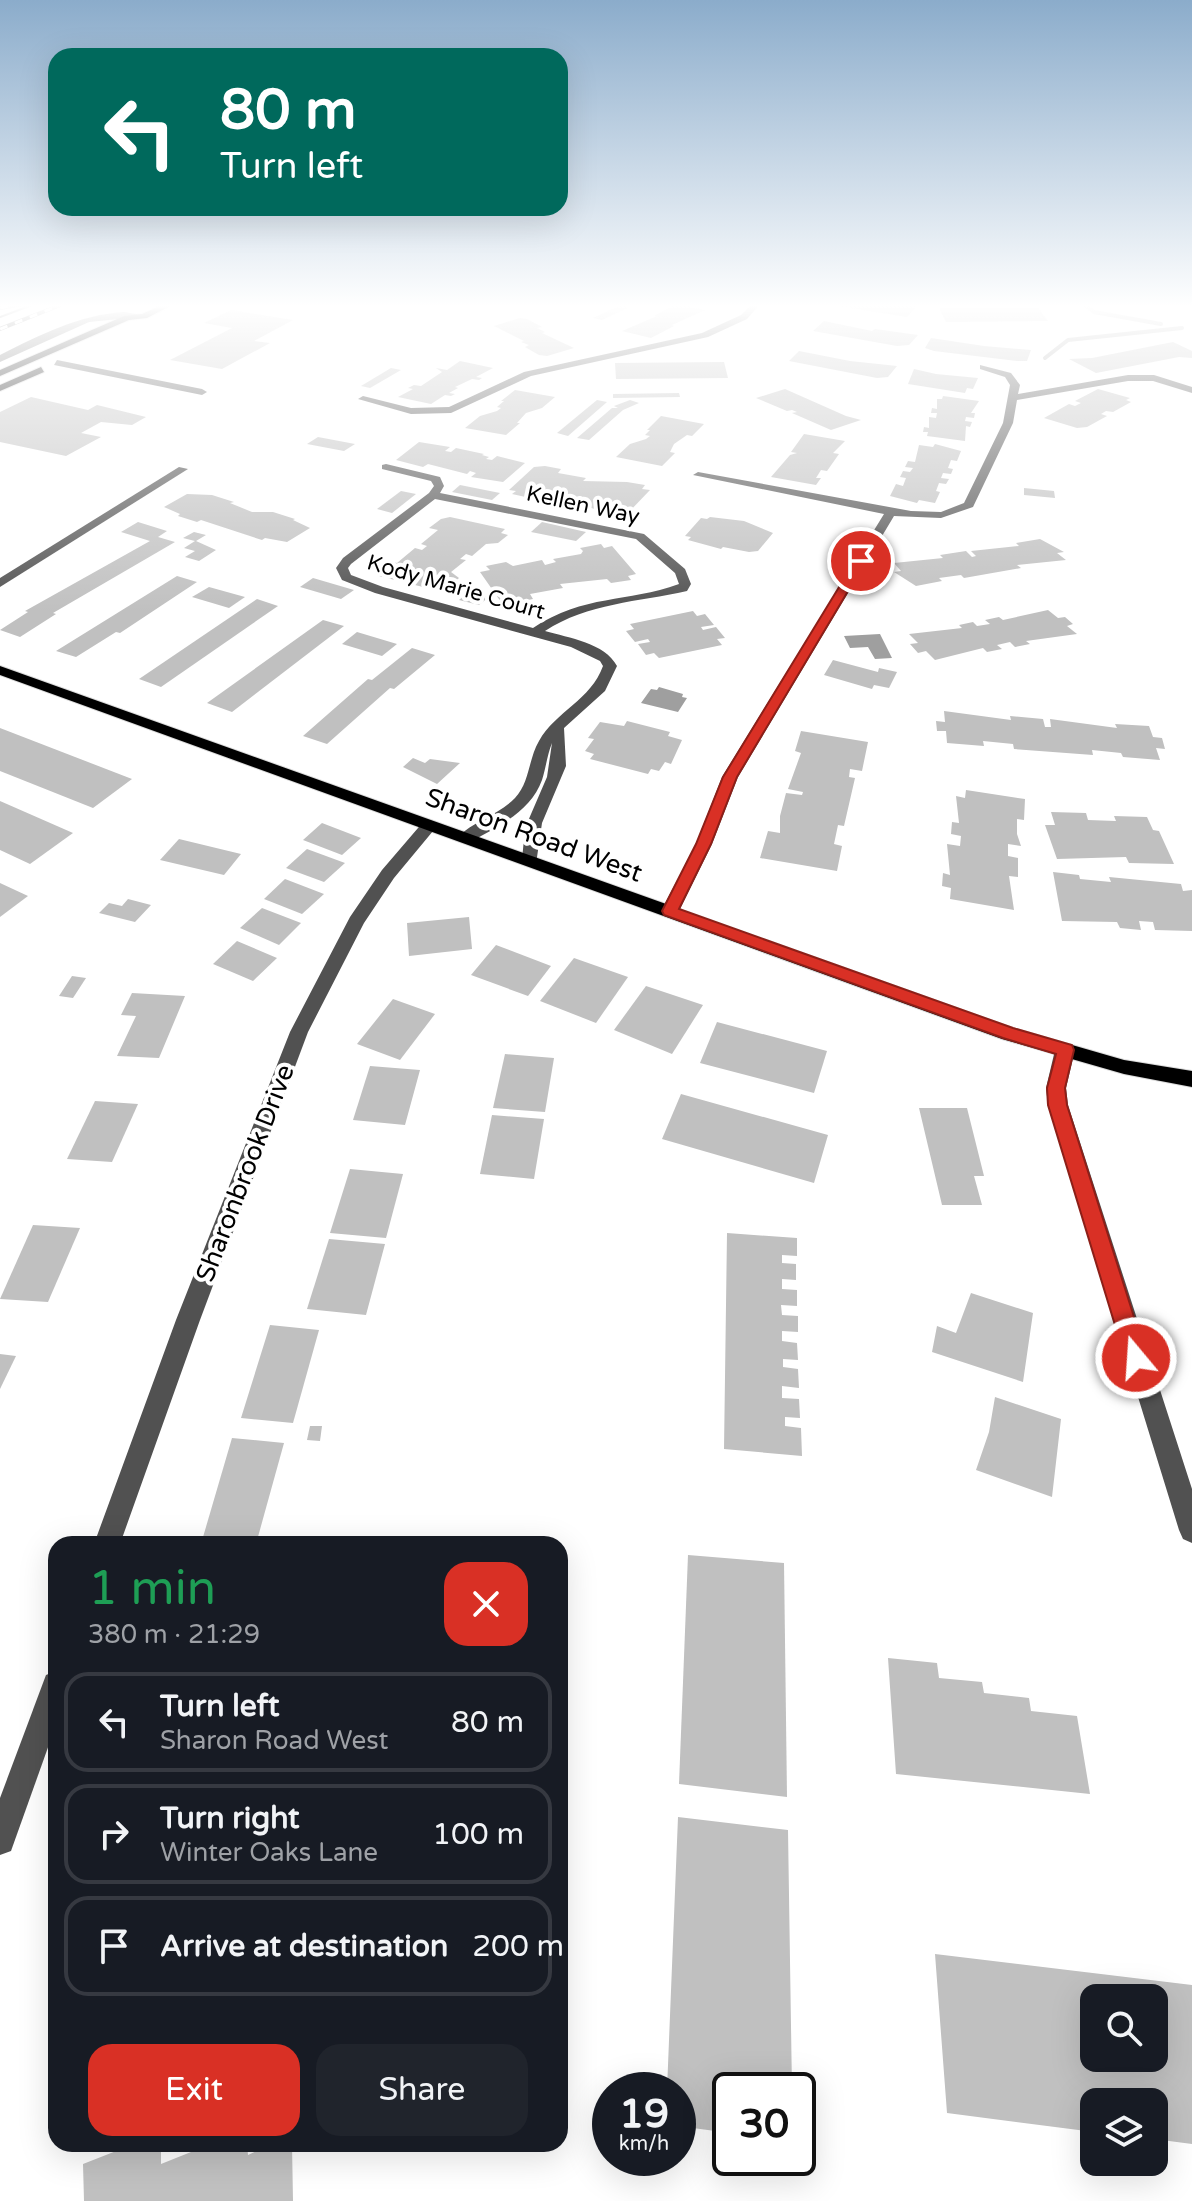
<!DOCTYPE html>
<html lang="en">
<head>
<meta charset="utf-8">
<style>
  :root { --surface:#171b24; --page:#20242c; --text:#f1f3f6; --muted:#9ea1a6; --line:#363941; --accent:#d93025 }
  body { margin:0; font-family:"Varela Round",sans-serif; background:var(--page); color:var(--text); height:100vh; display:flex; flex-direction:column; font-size:30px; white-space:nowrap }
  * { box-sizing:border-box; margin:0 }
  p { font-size:26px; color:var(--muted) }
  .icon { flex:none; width:44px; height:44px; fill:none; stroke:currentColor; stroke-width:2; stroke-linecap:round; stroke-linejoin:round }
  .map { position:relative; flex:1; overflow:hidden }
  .side { position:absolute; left:48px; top:1536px; width:520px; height:616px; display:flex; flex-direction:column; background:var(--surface); border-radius:24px; box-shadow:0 8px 32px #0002 }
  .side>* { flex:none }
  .top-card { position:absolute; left:48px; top:48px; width:520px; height:168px; border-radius:24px; box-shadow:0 8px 32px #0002; background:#00695c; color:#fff; overflow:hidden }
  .buttons { position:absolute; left:1080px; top:1984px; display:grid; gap:16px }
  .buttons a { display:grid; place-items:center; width:88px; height:88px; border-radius:16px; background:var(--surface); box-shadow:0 8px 32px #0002; font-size:40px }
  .speed { position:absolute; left:592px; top:2072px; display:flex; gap:16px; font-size:40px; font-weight:700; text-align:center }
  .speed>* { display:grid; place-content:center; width:104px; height:104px; border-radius:50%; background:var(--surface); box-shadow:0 8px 32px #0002; line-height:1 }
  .speed small { font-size:20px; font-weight:400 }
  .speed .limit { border:4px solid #111; border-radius:12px; background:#fff; color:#111 }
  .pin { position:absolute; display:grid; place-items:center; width:68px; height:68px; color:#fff; margin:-34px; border:4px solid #fff; border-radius:50%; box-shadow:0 2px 8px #0007 }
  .me { position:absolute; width:88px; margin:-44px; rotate:342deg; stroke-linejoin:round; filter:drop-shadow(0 0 6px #0008) }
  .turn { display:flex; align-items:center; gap:28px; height:168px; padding:0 40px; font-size:36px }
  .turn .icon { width:104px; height:104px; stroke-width:2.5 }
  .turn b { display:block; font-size:56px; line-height:68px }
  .round { display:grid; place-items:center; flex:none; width:84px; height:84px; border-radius:24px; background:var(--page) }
  .headline { display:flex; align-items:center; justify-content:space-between; height:136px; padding:0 40px }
  h1 { font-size:48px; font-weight:600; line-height:60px; color:#1e9e55 }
  .primary-button { display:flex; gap:16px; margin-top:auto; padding:16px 40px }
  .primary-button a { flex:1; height:92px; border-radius:24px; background:var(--accent); color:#fff; font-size:32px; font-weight:600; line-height:92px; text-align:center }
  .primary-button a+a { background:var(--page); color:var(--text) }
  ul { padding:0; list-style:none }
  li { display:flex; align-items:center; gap:24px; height:100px; margin:0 16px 12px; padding:0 24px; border:4px solid var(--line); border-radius:24px }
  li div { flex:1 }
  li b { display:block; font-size:30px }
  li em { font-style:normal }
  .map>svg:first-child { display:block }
  .water { fill:#9f9f9f }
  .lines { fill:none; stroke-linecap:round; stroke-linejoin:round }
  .stream { stroke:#9f9f9f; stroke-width:4 }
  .building { fill:#c0c0c0; fill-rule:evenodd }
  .major-casing { stroke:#dbdbdb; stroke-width:2 }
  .minor { fill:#515151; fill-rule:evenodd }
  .major { fill:#000; fill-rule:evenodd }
  .tram { stroke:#000; stroke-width:2 }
  .rail-casing { stroke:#000; stroke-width:4 }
  .rail { stroke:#fff; stroke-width:3; stroke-dasharray:8; stroke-linecap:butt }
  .route { fill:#d93025; stroke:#8d1f18; stroke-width:2 }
  .labels { text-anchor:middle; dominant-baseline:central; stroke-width:8; stroke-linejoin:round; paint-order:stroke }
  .far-street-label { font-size:22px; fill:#000; stroke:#fff }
  .street-label { font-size:26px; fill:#000; stroke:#fff }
</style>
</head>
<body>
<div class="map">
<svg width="1192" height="2201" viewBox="0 0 1192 2201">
  <rect width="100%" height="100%" fill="#fff"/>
  <g class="water">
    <polygon points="880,634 892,658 875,659 868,647 850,648 844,636"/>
    <polygon points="659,687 683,694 682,697 687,698 678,712 641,703 651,689 657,690"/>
  </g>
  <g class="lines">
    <g class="stream">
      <polyline points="1084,304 1094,312 1161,324"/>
      <polyline points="1045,358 1068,340 1182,328"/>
    </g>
  </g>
  <g class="building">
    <polygon points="676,304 705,310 672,325 674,326 651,338 622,331 657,316 654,316"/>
    <polygon points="825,304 906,304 918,305 907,317"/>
    <polygon points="621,305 630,307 602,320 593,318"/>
    <polygon points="939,308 1038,308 1048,321 946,322"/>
    <polygon points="231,310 293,320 254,341 270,343 222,369 170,360 232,328 204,323"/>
    <polygon points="520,318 527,319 542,327 537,328 545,332 542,333 574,348 547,356 539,355 525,347 529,345 521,342 524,341 494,326"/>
    <polygon points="824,321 872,331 875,329 918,335 909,345 897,346 813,331"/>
    <polygon points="931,338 984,346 1031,350 1027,361 1017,361 934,351 925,348"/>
    <polygon points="1173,342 1192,351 1192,358 1179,357 1096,373 1069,359 1092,358"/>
    <polygon points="799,351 850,361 897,366 888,377 877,378 789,361"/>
    <polygon points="460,361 493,368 476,377 482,378 479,380 472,379 455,387 458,388 449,393 455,394 451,396 445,395 431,404 398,397 413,389 408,388 414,385 421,386 442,372 436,368 447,370"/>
    <polygon points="724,362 728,378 616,379 615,363"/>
    <polygon points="391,368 401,370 370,388 361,386"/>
    <polygon points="914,369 936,374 978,378 973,389 967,388 965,393 908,384"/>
    <polygon points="785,389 846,416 861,420 831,430 792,413 797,412 792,410 787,411 756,398"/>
    <polygon points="1098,389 1130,398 1126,400 1131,402 1113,412 1106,411 1101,414 1107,416 1087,427 1077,428 1044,418 1069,404 1075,406 1081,403 1075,401"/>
    <polygon points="515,390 555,397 542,408 526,413 517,423 520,423 506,435 465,428 480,416 497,411 501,408 497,407 504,401 501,401"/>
    <polygon points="679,393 680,397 613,398 613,394"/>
    <polygon points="943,396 979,401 971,413 975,413 974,418 966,417 965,421 972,422 970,427 966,426 965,441 927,436 928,432 923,432 924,427 929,428 929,417 936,418 937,413 931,413 932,408 937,409 937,399 942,399"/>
    <polygon points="31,397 88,410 97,405 146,417 132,425 101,422 81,433 101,437 66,456 0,442 0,412"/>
    <polygon points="597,400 607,402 568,436 557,433"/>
    <polygon points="630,400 639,403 623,410 589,440 577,438 612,408 618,408 614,406"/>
    <polygon points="661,416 704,424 692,436 687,435 674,444 670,452 675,453 662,466 616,457 630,444 646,439 650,436 645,435 650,430 647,430"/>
    <polygon points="804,434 845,441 833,453 839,454 827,471 821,470 816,478 821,478 816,485 771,477 790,455 797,453 791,452"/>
    <polygon points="318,437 355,444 344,451 307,444"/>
    <polygon points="419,442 450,447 445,451 451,452 456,448 484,454 482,455 489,457 486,459 492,460 497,456 525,463 503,482 471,477 476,473 470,471 467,474 428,464 423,467 396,460"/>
    <polygon points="935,444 961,451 957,461 951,460 948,468 953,469 951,474 943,473 941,478 949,479 946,484 939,483 936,491 940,492 935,503 919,500 917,503 890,496 896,484 903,486 906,478 900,477 903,471 910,472 913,468 905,467 908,461 915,462 919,445 933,447"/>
    <polygon points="545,466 561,469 558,473 586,478 583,481 627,482 645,485 642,489 650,490 627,514 618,512 615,515 571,502 575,499 540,495 530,498 512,494 516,491 509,490 534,467"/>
    <polygon points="460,485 500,493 492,500 452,492"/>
    <polygon points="1024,488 1054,491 1055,498 1024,495"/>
    <polygon points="401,491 416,494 392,513 377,509"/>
    <polygon points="187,494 212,495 234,502 230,503 252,512 273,512 295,519 293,520 310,528 287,542 265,538 262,540 201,520 197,522 178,516 180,514 164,507"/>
    <polygon points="450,517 505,529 501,533 508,535 498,543 486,544 472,556 466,554 460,559 466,560 451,572 459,578 448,587 441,585 435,590 379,576 384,572 376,570 388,561 397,563 415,548 422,550 427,546 421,544 438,530 429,528 441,519"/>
    <polygon points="710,517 744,521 773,533 758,551 749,552 723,547 721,549 688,540 691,537 685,536 701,518 707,519"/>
    <polygon points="138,522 167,531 158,537 175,542 53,613 56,614 20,637 0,630 28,612 25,611 150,541 121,532"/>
    <polygon points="542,522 586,532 576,541 531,532"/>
    <polygon points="194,532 206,535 196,541 216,550 199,561 185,557 195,551 184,548 195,541 183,538"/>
    <polygon points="1040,539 1064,552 1057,553 1066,560 1017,565 1021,568 964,578 961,575 939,578 942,581 916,586 894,572 901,571 894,563 943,558 940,555 966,551 972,557 976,556 971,551 1019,546 1016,543"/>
    <polygon points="601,544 604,548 612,546 636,574 628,576 631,580 611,583 607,579 560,584 563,588 530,594 533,599 513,603 510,600 501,602 480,572 490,570 486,566 506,562 513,566 542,560 545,565 556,562 553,559 581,554 583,551 580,548"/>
    <polygon points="177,576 197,582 120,633 116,632 76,657 56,651"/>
    <polygon points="313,578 354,590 341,599 300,587"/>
    <polygon points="209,587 245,597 229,608 192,597"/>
    <polygon points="469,591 489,597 479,605 459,600"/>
    <polygon points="257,599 278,606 161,687 139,679"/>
    <polygon points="1048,610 1058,618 1065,617 1073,624 1067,626 1077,634 1026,641 1030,644 1015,647 1010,642 997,645 1002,649 987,652 983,648 935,660 926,651 918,653 910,644 918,643 909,634 962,628 959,625 973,622 977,626 990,624 985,620 999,617 1003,620"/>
    <polygon points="693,611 697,616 705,614 714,625 701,627 703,630 716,627 725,638 717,639 722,645 659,658 654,653 646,655 638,644 650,642 648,639 635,642 626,631 634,629 630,624"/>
    <polygon points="323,620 344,626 232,712 207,703"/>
    <polygon points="357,632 397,644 382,656 342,644"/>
    <polygon points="412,648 435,655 394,689 390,688 327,744 303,736 368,679 372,680"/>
    <polygon points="833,660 878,672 879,668 897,672 889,688 874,685 872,689 824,675"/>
    <polygon points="944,711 1011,720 1010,716 1043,719 1045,727 1051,727 1050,719 1117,728 1115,724 1149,726 1153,737 1162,738 1165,749 1156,748 1160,760 1123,757 1121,753 1092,750 1093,755 1014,749 1013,744 983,741 984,746 947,743 946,731 937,731 936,721 945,722"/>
    <polygon points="627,721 670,732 668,736 682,740 671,764 665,762 659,771 651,769 648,774 590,759 594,754 585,751 594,739 588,738 600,722 624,726"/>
    <polygon points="0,728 132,779 93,808 0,771"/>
    <polygon points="801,731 868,742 862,771 850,769 849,777 855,778 844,826 838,825 834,844 842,846 837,871 760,858 768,831 780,833 780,816 786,793 802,795 803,792 788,789 801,753 795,751"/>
    <polygon points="413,758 425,763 430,759 460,763 437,784 403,767"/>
    <polygon points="966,790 1025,799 1024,820 1017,819 1017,834 1021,846 1008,844 1008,856 1018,858 1018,877 1009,876 1014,910 950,899 951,888 942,886 943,873 950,875 947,844 960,846 961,836 951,834 952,822 959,823 956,796 965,798"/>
    <polygon points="0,801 73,833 30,864 0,850"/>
    <polygon points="1051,812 1086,813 1088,820 1116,821 1114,816 1147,817 1153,830 1159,831 1174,864 1129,863 1126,857 1057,859 1045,825 1055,825"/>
    <polygon points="322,823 361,838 342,855 303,840"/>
    <polygon points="179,839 241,854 224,875 160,860"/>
    <polygon points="307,849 345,863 324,882 286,868"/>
    <polygon points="1053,872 1079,875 1080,879 1111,882 1109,877 1181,884 1183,891 1192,890 1192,931 1155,930 1153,922 1139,921 1141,930 1120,928 1117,922 1062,921"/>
    <polygon points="285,879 324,894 302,914 264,899"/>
    <polygon points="0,883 28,896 0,917"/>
    <polygon points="128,899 151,905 135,922 99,913 109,903 122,906"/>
    <polygon points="262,908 301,923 279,945 240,928"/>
    <polygon points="469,917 472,949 409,956 407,923"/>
    <polygon points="237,941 277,958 253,981 213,964"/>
    <polygon points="496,945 551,966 528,996 471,975"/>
    <polygon points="574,958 628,977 596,1023 540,1001"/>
    <polygon points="72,976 86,978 73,998 59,996"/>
    <polygon points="646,986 703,1005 672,1054 614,1030"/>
    <polygon points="132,993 185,996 159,1058 117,1056 136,1016 121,1015"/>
    <polygon points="393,999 435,1014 400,1060 357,1044"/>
    <polygon points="717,1022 827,1051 814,1093 700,1063"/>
    <polygon points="505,1054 554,1058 545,1112 493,1108"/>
    <polygon points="370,1066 420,1070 405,1125 353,1120"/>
    <polygon points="681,1094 828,1135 814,1183 662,1139"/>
    <polygon points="95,1101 138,1104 112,1162 67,1159"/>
    <polygon points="919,1108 967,1108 984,1176 974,1176 982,1205 942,1205"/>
    <polygon points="492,1115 544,1119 534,1179 480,1174"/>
    <polygon points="350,1169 403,1174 386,1238 330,1233"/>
    <polygon points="33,1225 80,1228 48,1302 0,1299"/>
    <polygon points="727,1233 797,1238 797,1256 782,1255 782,1263 796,1264 796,1280 782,1279 782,1289 797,1290 797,1306 781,1305 782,1315 798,1316 798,1332 782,1331 782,1341 797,1343 798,1360 783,1359 783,1367 798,1369 799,1388 782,1386 782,1398 799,1399 800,1418 785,1417 785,1426 801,1428 802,1456 724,1449"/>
    <polygon points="329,1239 385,1244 366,1315 307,1309"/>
    <polygon points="971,1293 1033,1313 1023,1382 932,1352 937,1326 956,1333"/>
    <polygon points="270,1325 319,1330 293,1423 241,1418"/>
    <polygon points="0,1354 16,1356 0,1389"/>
    <polygon points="995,1397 1061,1419 1052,1497 976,1470 989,1432"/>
    <polygon points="310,1426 322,1426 320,1441 307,1440"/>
    <polygon points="232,1438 284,1443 256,1544 201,1544"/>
    <polygon points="688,1555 784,1563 787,1797 679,1784"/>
    <polygon points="888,1658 937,1663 939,1678 982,1682 984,1693 1029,1698 1031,1711 1077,1716 1090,1794 896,1774"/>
    <polygon points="678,1817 788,1830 792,2090 730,2090 730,2133 678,2126 678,2090 667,2090"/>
    <path d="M935,1954L1192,1985V2144L1154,2139V2102H1094V2132L947,2113ZM1094,1998H1154V2058H1094Z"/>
    <polygon points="134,2144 161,2144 161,2164 211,2144 247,2144 248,2155 271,2144 292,2144 293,2201 84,2201 83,2164"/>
  </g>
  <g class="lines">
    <defs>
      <g id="major">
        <polygon points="164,304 174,304 147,318 129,320 0,376 0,370 124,316 142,314"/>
        <polygon points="41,367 44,372 0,391 0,385"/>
        <polygon points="0,666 1013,1028 1124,1060 1192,1071 1192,1087 1124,1074 1002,1039 0,675"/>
      </g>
    </defs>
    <use href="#major" class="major-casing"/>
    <g class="minor">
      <polygon points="752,304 760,304 747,319 708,337 531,376 451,413 411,414 358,399 363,396 411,408 449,407 524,372 702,333 741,315"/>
      <path d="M124,312L148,316L89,322L0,362V355C40,335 78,315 124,312Z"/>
      <polygon points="57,360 202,389 207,392 202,395 54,365"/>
      <polygon points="980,365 1011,373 1020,385 1018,394 1128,375 1154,375 1192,387 1192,393 1153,381 1128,381 1017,400 1013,423 973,507 941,518 894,516 738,777 712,844 679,911 670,917 664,915 661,911 696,844 722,777 884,514 693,475 698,472 911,511 941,512 964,503 1003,423 1010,385 1005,377 980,369"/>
      <path d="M386,464L440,477L444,486L440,493L644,534L685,569L691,584L687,591C638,602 588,603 545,631C569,638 605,643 617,666L605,691L564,728L566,766L542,823L536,864H524L522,860L525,828L547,777L552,743C547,755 546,768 542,780C531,811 499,826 472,841L466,842L458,837C473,821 499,815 515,798C530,782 528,760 539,741C556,711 591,700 603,666L600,661L571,647L375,593L342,580L336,568L343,558L429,493L434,486L431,481L382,469V465ZM435,499L636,539L675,573L679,584C627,603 584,594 533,628L383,587L351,575L348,568L351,564Z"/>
      <polygon points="179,467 188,469 0,587 0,578"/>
      <polygon points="430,820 438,825 394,878 364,923 308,1032 200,1320 120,1544 94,1544 176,1320 290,1032 350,917 382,870 424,821"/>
      <polygon points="1065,1043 1072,1045 1075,1050 1066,1088 1068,1105 1192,1489 1192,1543 1183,1539 1179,1530 1048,1105 1046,1088 1055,1050 1058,1045"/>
      <polygon points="56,1671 56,1725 11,1851 0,1855 0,1798 46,1675"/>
    </g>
    <use href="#major" class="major"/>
    <polyline class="tram" points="0,317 35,304"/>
    <defs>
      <g id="rail">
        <polyline points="0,308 22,304"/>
        <polyline points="0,329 63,304"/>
      </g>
    </defs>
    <use href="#rail" class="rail-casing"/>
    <use href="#rail" class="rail"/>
  </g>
  <linearGradient id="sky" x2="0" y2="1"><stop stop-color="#8baccb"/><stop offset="0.5" stop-color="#fff"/><stop offset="1" stop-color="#fff" stop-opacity="0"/></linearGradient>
  <rect width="1192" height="612" fill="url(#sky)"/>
  <polygon class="route" points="861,558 866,561 737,777 711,844 679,909 1013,1028 1072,1045 1074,1050 1065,1088 1067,1105 1147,1358 1144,1365 1136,1368 1128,1365 1125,1358 1048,1105 1047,1088 1056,1054 1003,1038 664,915 662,911 696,844 723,777 855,561"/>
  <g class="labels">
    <g class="far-street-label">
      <text transform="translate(583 505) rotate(12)">Kellen Way</text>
      <text transform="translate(456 587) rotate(16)">Kody Marie Court</text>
    </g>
    <g class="street-label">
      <text transform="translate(534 835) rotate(20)">Sharon Road West</text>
      <text transform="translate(245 1173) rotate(-69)">Sharonbrook Drive</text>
    </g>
  </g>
</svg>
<div class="buttons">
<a><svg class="icon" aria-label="search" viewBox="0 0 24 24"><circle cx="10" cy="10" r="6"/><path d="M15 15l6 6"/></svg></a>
<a><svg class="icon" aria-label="layers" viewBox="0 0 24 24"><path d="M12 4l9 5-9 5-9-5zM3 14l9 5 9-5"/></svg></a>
</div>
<div class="speed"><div>19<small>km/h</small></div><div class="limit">30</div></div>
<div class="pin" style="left:861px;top:561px;background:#d93025"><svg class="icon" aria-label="arrive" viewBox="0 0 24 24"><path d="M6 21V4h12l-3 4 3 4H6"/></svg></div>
<svg class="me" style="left:1136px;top:1358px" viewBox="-20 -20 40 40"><circle r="17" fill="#d93025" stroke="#fff" stroke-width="3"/><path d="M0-11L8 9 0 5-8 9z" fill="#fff"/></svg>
<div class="top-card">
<div class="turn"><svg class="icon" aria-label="left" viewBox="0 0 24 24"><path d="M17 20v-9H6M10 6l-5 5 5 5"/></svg><div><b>80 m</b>Turn left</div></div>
</div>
<section class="side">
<div class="headline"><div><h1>1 min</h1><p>380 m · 21:29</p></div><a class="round" style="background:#d93025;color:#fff"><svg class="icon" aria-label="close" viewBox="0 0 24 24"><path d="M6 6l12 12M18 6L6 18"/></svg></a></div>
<ul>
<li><svg class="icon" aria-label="left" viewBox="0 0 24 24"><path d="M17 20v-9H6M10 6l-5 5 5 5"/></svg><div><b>Turn left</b><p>Sharon Road West</p></div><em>80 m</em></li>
<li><svg class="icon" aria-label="right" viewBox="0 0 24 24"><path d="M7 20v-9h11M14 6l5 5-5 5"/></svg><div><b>Turn right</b><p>Winter Oaks Lane</p></div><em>100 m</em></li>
<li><svg class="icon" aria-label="arrive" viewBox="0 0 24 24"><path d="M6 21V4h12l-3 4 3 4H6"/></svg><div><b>Arrive at destination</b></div><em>200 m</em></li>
</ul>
<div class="primary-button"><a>Exit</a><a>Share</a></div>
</section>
</div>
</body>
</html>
